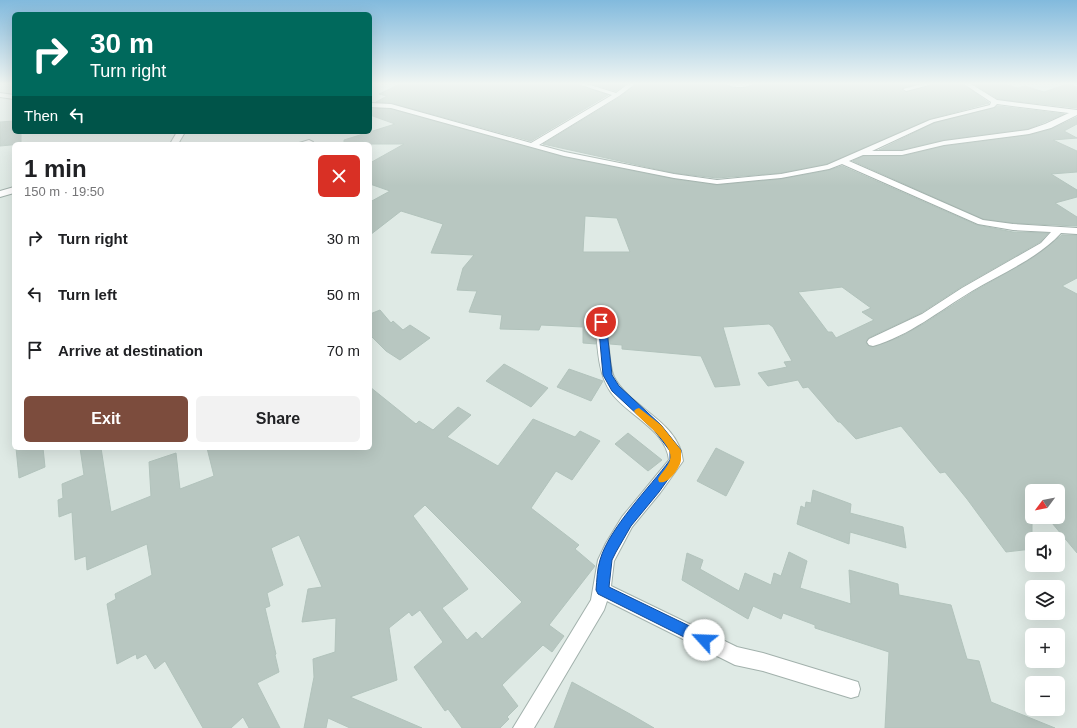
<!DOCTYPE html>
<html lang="en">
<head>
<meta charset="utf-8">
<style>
  :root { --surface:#fff; --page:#f2f2f2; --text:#202124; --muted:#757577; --accent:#7c4c3d }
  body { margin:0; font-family:Arial,sans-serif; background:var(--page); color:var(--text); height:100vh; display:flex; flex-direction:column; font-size:15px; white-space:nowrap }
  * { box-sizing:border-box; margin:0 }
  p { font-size:13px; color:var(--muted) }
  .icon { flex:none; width:22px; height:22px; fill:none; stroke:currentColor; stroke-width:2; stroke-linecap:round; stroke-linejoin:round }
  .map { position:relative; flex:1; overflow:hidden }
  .side { position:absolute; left:12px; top:142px; width:360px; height:308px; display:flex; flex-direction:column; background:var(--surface); border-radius:6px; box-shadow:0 4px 16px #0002 }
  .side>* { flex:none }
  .top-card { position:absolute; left:12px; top:12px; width:360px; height:122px; border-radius:6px; box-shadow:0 4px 16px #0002; background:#00695c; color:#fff; overflow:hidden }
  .needle { width:26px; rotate:238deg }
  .fabs { position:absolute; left:1025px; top:484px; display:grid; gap:8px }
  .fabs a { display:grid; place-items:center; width:40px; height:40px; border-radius:6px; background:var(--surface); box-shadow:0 4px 16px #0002; font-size:20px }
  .pin { position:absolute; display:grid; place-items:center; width:34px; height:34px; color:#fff; margin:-17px; border:2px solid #fff; border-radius:50%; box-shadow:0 1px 4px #0007 }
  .me { position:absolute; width:44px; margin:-22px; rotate:295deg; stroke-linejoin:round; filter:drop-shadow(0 0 3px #0008) }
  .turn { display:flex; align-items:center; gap:14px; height:84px; padding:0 12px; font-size:18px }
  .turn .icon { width:52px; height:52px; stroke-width:2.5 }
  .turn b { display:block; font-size:28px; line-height:34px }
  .then { display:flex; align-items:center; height:38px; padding:0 12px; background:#0003; gap:8px; font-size:15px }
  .round { display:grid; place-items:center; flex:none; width:42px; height:42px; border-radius:6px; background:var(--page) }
  .headline { display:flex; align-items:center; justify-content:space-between; height:68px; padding:0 12px }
  h1 { font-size:24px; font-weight:600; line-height:30px }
  .primary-button { display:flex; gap:8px; margin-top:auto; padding:8px 12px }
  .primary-button a { flex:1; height:46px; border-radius:6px; background:var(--accent); color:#fff; font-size:16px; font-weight:600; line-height:46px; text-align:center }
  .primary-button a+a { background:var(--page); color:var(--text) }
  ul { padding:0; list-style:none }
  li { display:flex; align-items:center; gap:12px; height:56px; padding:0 12px }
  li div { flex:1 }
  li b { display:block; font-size:15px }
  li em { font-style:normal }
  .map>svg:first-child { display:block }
  .building { fill:#b8c7c1; stroke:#b2c3bc; fill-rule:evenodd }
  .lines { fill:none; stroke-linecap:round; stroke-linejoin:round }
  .street-casing { stroke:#a2b1ac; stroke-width:2 }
  .street { fill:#fff; fill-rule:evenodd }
  .route { fill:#1a73e8; stroke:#114b97 }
  .slow { fill:#f59e0b }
</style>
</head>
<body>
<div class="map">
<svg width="1077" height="728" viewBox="0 0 1077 728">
  <rect width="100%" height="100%" fill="#dfeae5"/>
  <g class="building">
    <polygon points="400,84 577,84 608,95 531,141 391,103 376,102 387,96 379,94"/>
    <polygon points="591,84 626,84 616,91"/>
    <polygon points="636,84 725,85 739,88 751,87 754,84 917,84 902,88 906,92 934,84 963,84 989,103 930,119 827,164 781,173 717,178 674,173 543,144 620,97"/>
    <polygon points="973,84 1003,84 1018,88 1025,86 1044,92 1067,84 1077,87 1077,108 998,99"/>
    <polygon points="998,106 1064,114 1028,129 944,140 902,150 879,150 934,123 994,108"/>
    <path d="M370,108L391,109L564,157L674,179L717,185L781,179L829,170L842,166L977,225L1013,232L1048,233L1040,242L961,287L921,313L868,338L866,343L869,346L873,347L900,337L925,323L973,292L1031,259L1062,235H1077V278L1062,286L1077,294V553L1047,517H1058V491H1032V549L1006,552L967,499L945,472L940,473L901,426L856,439L840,422H838L808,387L803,388L798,380L768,386L758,373L787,367L784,362L792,361L773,327L769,324L723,327L740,385L715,387L701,356L622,349V345L610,344L608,322L602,317L594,322L596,344L583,343V327L541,325L539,330L500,329L502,315L469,312L477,291L457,290L463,268L474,255L431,253L443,224L401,211L370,235V202L390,191L370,184V163L404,144H344V140L395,124L370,115ZM585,216L617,218L630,252H583ZM842,287L871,308L862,312L874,320L836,338L832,332H828L798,292Z"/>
    <polygon points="1077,117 1077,124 1064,131 1077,138 1053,140 1077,151 1077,172 1051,174 1077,190 1077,197 1055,203 1077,217 1077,226 1013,223 983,219 853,161 863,156 902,156 944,146 1029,135 1052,129"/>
    <polygon points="14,121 14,132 21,132 21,144 0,146 0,122"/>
    <polygon points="380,310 391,323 393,321 403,330 410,325 430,338 400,360 386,351 370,335 370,314"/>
    <polygon points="504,364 548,388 531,407 486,381"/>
    <polygon points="569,369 603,381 591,401 557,387"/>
    <path d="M370,387L416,424L419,421L433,430L458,407L471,415L447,437L498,466L533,419L575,437L580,431L600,441L572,480L556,471L531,508L579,545L575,549L595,566L549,625L564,636L552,652L543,645L502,685L518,706L507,717L509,719L500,728H462L448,709L445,711L414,667L443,642L420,610L412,616L409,612L389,628L397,680L350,697L422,728H350L328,718L326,728H304L314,677L313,659L335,652L336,618L302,622L308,589L322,587L299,535L271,548L283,585L267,593L270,606L265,608L276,654L275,655L279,672L257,683L280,728H249L243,717L231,728H203L165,661L155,669L146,654L137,659L136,654L117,664L107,604L116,599L115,594L152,575L147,544L87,570L86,556L75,560L72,512L59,517L58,500L63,498L62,484L84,475L80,448H101L111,512L151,496L149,462L176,453L180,489L214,476L207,448H370ZM425,505L522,602L482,639L476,632L467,640L442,608L468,589L413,516Z"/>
    <polygon points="628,433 662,460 648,471 615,444"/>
    <polygon points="16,448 43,448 45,467 19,478"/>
    <polygon points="716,448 744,462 726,496 697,481"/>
    <polygon points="813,490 851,504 850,513 903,527 906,548 850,532 849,544 797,524 801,506 805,508 806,502 811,503"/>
    <polygon points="789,552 807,561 800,588 851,604 849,570 898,584 899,595 951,605 967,659 979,661 991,702 1055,728 885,728 889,652 815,628 815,625 783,613 781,619 753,606 748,619 682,580 687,553 703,560 700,569 739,591 745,573 771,585 774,573 781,576"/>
    <polygon points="572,682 630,714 654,728 554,728"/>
  </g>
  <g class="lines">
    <defs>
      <g id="street">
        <path d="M578,84H587L616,93L628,84H635L619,96L539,145L565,152L674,174L717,180L781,174L827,165L930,120L990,105L991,102L964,84H971L997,100L1077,110V115L1051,128L1029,134L944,145L902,155H863L849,161L983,220L1013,224L1077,228V234L1061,233C1037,259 1002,273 972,291C940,310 909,336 873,346L869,345L867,342L869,339L922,314L962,288L1041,243L1051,232L1013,230L978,224L842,164L829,169L781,178L717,184L674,178L564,156L391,108L370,107V103L391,104L531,143L612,95ZM997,104L1069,113L1045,124L1028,130L944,141L902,151H872L934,122L994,107Z"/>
        <path d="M726,84H753C748,88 731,88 726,84Z"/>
        <polygon points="922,84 933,84 906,91 903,89"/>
        <polygon points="0,93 14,95 14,99 0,97"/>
        <polygon points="177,132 185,132 178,144 170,144"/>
        <polygon points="309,140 313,142 312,144 296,144"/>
        <polygon points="14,187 14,193 0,197 0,191"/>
        <path d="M601,318L607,322C608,335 609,367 614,377C631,409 679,421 683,461L660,493L632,527L614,561L611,586L737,647L763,653L858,682L860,689L858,696L851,698L763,671L735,665L607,601L604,610L534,728H513L591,600L598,560L606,543L622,517L669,460C666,429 625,414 610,391C597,371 598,345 595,322Z"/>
      </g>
    </defs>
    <use href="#street" class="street-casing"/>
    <use href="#street" class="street"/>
  </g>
  <linearGradient id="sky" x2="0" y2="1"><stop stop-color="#82badd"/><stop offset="0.45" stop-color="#f1f6f3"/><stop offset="1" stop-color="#f1f6f3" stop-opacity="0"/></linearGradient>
  <rect width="1077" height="186" fill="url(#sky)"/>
  <path class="route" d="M598,320H601L606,322L612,375L619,386L661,425L681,450L679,464L659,492L631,526L616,552L612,560L609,587L708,635L710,640L708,645L704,647L598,594L596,590C597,580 597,569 600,560C609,528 650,487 670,460V451L654,430L612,391L603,375Z"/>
  <path class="slow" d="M639,408L661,425L681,450C681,453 681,457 681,460C680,468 668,485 659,482L658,479C661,473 668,467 670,460C675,446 645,423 636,414L634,411L636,409Z"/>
</svg>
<div class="fabs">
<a><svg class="needle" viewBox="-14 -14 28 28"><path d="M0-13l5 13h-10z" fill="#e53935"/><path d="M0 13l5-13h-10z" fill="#757577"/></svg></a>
<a><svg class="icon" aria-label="sound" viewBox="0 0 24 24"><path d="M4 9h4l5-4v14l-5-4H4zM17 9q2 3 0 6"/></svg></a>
<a><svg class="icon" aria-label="layers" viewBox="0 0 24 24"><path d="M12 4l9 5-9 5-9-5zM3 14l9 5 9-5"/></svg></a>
<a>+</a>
<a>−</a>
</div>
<div class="pin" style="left:601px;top:322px;background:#d93025"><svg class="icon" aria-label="arrive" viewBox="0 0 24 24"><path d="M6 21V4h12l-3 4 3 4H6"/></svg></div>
<svg class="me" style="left:704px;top:640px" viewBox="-20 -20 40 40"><circle r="19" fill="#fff"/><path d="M0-13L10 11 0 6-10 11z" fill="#1a73e8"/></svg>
<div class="top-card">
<div class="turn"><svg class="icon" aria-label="right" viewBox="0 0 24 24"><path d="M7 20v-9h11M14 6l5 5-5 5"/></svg><div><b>30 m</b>Turn right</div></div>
<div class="then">Then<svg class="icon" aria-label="left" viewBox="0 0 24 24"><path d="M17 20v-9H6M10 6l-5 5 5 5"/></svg></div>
</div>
<section class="side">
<div class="headline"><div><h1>1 min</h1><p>150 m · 19:50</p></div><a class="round" style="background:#d93025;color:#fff"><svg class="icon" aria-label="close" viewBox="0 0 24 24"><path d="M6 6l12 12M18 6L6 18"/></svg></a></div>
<ul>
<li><svg class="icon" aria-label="right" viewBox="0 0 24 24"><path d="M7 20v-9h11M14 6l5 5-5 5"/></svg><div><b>Turn right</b></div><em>30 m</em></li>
<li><svg class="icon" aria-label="left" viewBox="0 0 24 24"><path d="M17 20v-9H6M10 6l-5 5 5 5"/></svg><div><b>Turn left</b></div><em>50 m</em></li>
<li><svg class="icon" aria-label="arrive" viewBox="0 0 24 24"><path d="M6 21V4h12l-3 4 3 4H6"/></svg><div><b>Arrive at destination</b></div><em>70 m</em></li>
</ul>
<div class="primary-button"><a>Exit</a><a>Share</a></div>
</section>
</div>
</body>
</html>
